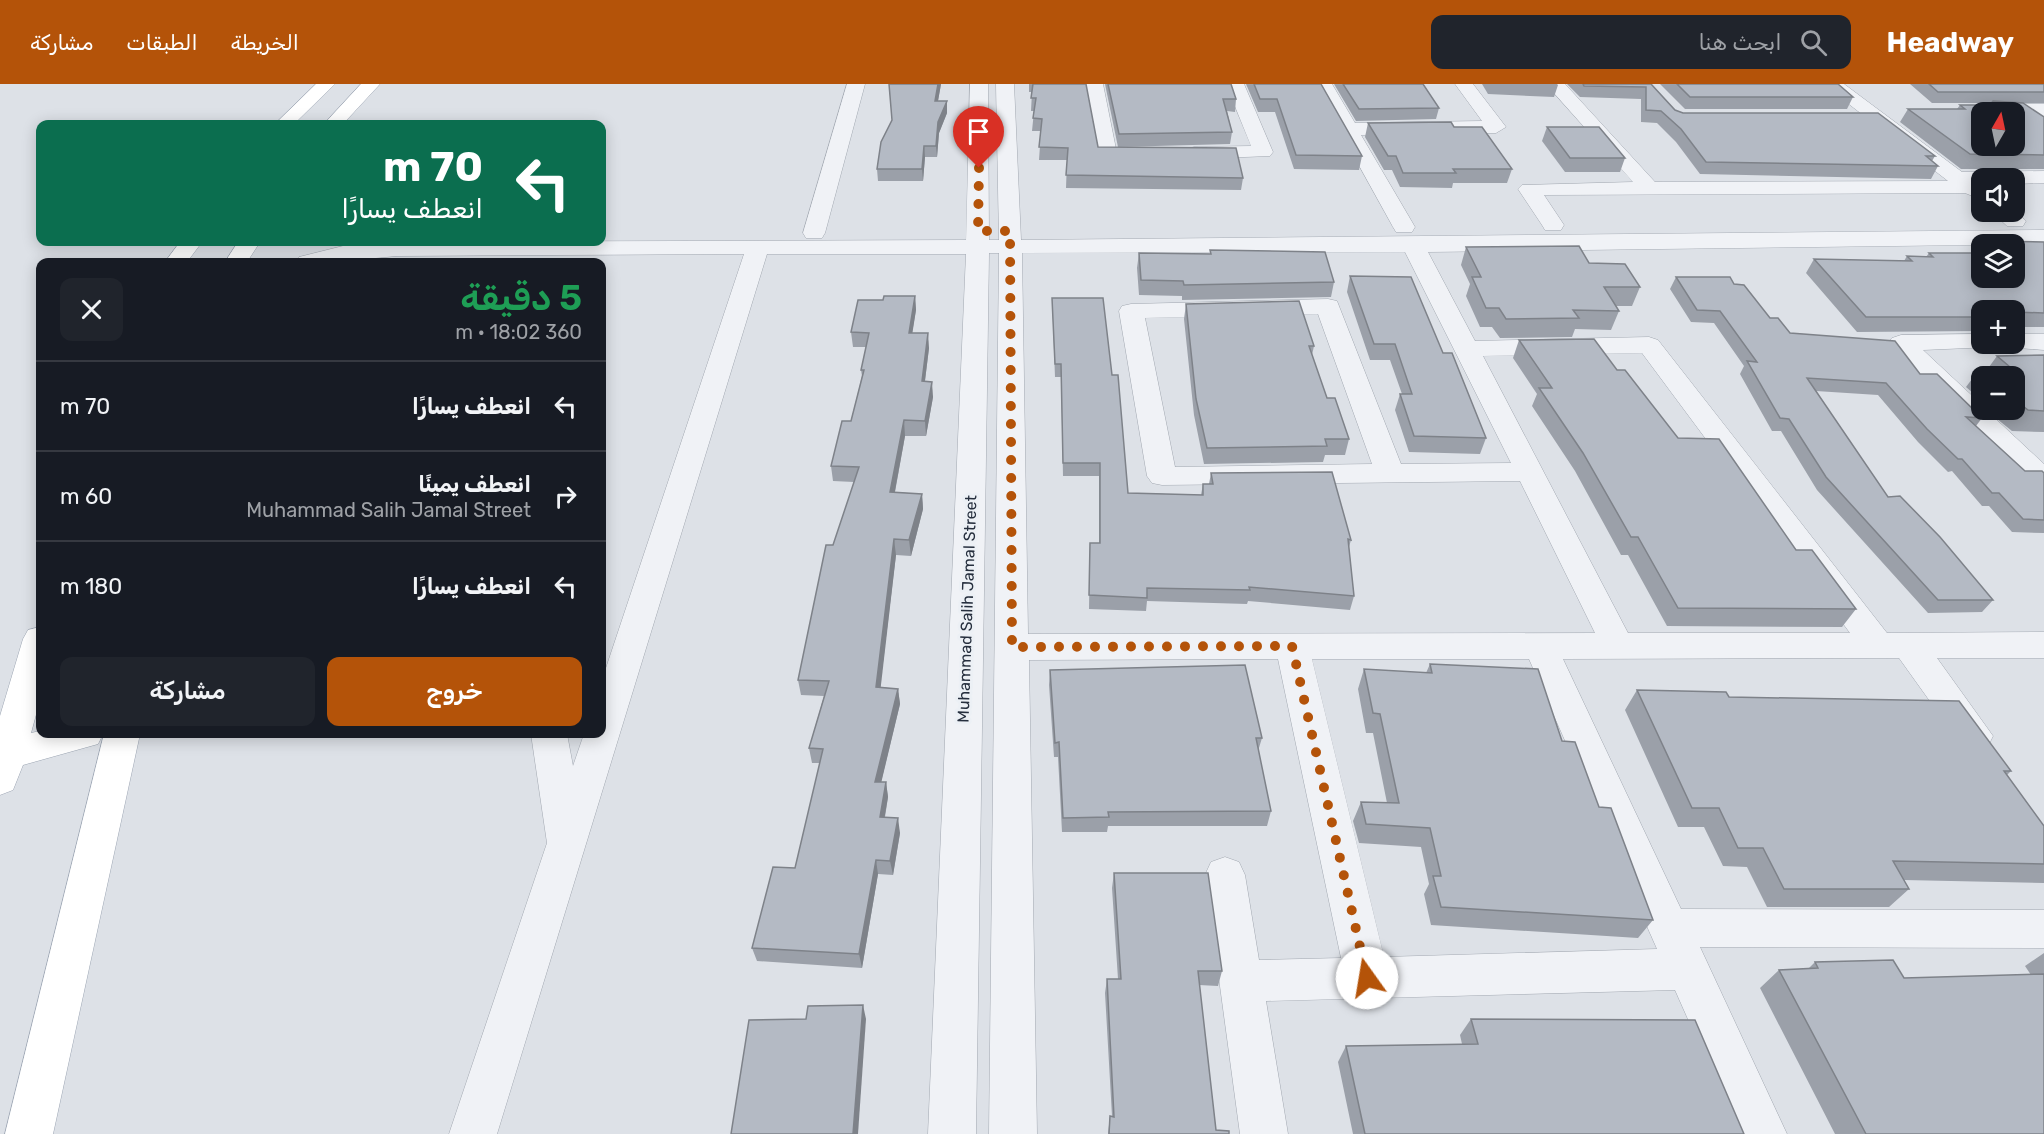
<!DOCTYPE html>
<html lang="ar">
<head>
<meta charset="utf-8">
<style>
  :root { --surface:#171b24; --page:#20242c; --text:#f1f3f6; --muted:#9ea1a6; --line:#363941; --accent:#b45309 }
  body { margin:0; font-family:Rubik,Cairo,sans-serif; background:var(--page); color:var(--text); direction:rtl; height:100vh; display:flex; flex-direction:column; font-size:22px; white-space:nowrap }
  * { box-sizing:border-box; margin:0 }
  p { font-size:20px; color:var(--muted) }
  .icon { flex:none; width:33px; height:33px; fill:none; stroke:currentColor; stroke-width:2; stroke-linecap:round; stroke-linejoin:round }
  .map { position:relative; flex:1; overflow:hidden; direction:ltr }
  .panel { position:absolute; left:36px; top:174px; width:570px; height:480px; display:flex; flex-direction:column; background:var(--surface); border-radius:12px; box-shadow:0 3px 15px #0003; direction:rtl }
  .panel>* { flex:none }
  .banner { position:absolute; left:36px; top:36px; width:570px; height:126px; border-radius:12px; box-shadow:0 3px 15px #0003; direction:rtl; background:#0b6e4f; color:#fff; overflow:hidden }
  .needle { width:39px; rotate:9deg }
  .controls { position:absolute; left:1971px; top:18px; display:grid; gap:12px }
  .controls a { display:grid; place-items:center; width:54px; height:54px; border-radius:12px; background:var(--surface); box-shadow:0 3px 15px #0003; font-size:30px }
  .pin { position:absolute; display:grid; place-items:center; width:51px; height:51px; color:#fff; margin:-62px -26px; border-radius:50% 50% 50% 0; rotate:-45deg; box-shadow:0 0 6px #0007 }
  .pin .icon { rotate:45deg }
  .me { position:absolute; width:66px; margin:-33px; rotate:347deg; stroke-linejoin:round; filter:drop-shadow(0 0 4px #0008) }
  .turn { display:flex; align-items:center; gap:21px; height:126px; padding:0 24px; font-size:27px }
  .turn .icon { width:78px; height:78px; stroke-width:2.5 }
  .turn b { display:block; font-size:42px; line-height:51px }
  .round { display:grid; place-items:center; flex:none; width:63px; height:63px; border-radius:12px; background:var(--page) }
  .head { display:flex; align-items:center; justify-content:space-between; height:102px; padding:0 24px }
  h1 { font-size:36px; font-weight:600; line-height:45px; color:#1e9e55 }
  .primary-button { display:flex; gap:12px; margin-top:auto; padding:12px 24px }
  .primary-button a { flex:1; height:69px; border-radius:12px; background:var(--accent); color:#fff; font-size:24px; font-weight:600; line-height:69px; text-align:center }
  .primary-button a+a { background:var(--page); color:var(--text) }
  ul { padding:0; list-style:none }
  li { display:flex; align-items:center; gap:18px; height:90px; padding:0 24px; border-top:2px solid var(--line) }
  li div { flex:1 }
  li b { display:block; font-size:22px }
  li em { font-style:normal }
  header { display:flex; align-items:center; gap:36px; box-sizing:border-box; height:84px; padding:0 30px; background:var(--accent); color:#fff }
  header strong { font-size:28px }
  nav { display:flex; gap:33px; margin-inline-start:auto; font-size:21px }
  .search { width:420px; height:54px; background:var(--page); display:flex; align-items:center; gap:15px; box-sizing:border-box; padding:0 21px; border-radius:12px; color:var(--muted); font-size:22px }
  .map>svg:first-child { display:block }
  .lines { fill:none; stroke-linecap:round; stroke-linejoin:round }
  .minor-casing { stroke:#a2a8b1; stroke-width:1 }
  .major-casing { stroke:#9ca5b3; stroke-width:1 }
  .minor { fill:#f0f2f6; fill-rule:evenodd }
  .major { fill:#fff; fill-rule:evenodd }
  .wall { fill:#9ba0a9 }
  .shaded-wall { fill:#7e8289 }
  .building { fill:#b4bac4; stroke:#7e8289; stroke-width:1.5; fill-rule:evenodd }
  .route { stroke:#b45309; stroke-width:10; stroke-dasharray:0 18 }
  .labels { text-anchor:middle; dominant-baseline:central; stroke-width:6; stroke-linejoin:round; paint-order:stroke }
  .street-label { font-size:16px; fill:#262f3e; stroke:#ecf0f5 }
</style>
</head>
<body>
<header>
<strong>Headway</strong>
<div class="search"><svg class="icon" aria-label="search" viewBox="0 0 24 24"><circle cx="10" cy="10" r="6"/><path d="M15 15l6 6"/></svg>ابحث هنا</div>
<nav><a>الخريطة</a><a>الطبقات</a><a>مشاركة</a></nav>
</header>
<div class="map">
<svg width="2044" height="1050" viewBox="0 0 2044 1050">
  <rect width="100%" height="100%" fill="#dde1e7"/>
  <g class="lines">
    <defs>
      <g id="minor">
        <polygon points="847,0 865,0 825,149 822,154 806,154 803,149"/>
        <path d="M970,0H988L989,156H999L996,0H1014L1021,156L2044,146V160L1428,168L1475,257L1649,253L1658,256L1887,549L2044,548V574H1937L1993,652L1988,662L1975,667L1962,662L1899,574L1563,575L1681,825L2044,826V864L1700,863L1787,1050H1739L1675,906L1266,917L1288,1050H1240L1205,791L1211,778L1225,773L1239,778L1245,791L1259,876L1341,874L1278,575L1029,576L1037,1050H989L999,169H989L976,1050H928L966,170H767L497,1050H449L547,759L531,650H567L573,682L584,650H602V596L744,170L397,172L333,178H295L299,173L343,162L397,158L966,156ZM1405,168L1511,379L1401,380L1337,217L1328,215L1131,220L1122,222L1119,227L1147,392L1152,399L1162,401L1520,397L1595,549L1028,550L1022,169ZM1318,230L1372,380L1175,383L1145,234ZM1642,269L1850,549H1628L1483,272ZM1312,575H1529L1657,865L1384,873Z"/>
        <polygon points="1085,0 1103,0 1116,65 1152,66 1155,70 1152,74 1100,75"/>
        <polygon points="1226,0 1244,0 1273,68 1270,72 1194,75 1187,73 1184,69 1187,65 1194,63 1251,62"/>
        <polygon points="1314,0 1332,0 1355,39 1482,37 1455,0 1473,0 1506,43 1496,49 1361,51 1415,143 1412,148 1396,148 1393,143"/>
        <polygon points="1546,0 1565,0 1655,98 1948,97 1823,0 1844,0 1962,88 2044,87 2044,99 2014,100 2014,94 1982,94 1982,112 1975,113 1965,109 1544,111 1564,141 1561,146 1545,146 1542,141 1518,105 1522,101 1633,98"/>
        <polygon points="1989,20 2044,20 2044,32 1982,29 1980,26 1982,22"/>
        <polygon points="2014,126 2026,137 2023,142 2007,142 1992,128"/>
        <polygon points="1982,250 1982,260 1994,260 1991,263 1923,266 1982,321 1982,326 1986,326 2044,380 2044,398 2026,396 1888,259 1892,254 1901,251"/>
        <polygon points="2014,250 2044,250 2044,266 2005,263 2002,260 2014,260"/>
      </g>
      <g id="major">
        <polygon points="316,0 335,0 294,40 275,40"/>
        <polygon points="361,0 380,0 343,40 324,40"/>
        <polygon points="180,158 202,158 187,178 165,178"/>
        <polygon points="238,158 260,158 247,178 225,178"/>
        <polygon points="40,543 40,616 31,649 40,647 40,650 103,650 98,660 23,681 13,706 0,711 0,632 23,555 28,546"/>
        <polygon points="104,650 140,650 53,1050 5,1050"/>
      </g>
    </defs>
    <use href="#minor" class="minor-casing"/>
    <use href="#major" class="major-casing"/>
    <use href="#minor" class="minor"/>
    <use href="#major" class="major"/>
  </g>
  <g class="wall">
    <polygon points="889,0 941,0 938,17 947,17 947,29 939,49 937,73 925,73 923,97 878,97 877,85 892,36"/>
    <polygon points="1029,0 1086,0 1098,63 1243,94 1241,106 1066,104 1067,76 1039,76 1041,47 1032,47 1034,27 1031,27 1032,8 1029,8"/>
    <polygon points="1105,0 1231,0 1236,15 1235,28 1227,27 1232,48 1230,60 1118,63"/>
    <polygon points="1246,0 1321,0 1362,72 1359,86 1294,85 1275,28 1258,28"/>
    <polygon points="1334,0 1423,0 1439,24 1436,35 1356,37"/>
    <polygon points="1482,0 1557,0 1558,1 1554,13 1488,10"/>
    <polygon points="1567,0 1651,0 1675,26 1683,29 1935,72 1932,77 1938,82 1931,95 1700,90 1676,58 1657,39 1641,38 1641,15 1580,13"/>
    <polygon points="1660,0 1838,0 1853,13 1847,25 1685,25"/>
    <polygon points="1910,0 2044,0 2044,19 2023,19 2044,33 2044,85 1961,85 1900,38 1908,25 1957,25 1960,21 1990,21 1991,19 1932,19"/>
    <polygon points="1368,39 1454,43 1512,85 1507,99 1453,99 1452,104 1400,103 1392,86 1384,86 1365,53"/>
    <polygon points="1547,43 1625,74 1620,88 1565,88 1542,57"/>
    <polygon points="1988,157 2044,158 2044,243 2014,243 2014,226 1982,226 1982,247 1857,248 1806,189 1814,175 1904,177 1907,172 1926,173 1929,169 1980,169 1982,166 1982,194 2014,160 1985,160"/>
    <polygon points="1466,163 1589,179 1640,203 1632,222 1616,222 1619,227 1611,246 1575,245 1572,253 1500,254 1492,243 1480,243 1466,212 1470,200 1461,181"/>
    <polygon points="1210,166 1334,198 1331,213 1182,216 1182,212 1139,211 1137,184 1139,169 1210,170"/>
    <polygon points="1350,192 1443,269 1486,354 1480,370 1409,368 1395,326 1400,310 1402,310 1390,276 1370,276 1347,208"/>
    <polygon points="1676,193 1734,200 1770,234 1790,249 1920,290 1982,334 1976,342 2025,387 2044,389 2044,449 2012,448 1989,422 1982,422 1952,387 1948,388 1918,358 1878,311 1816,307 1888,413 1993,516 1982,528 1928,529 1817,406 1781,347 1772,347 1740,290 1744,282 1714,239 1691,238 1670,205"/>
    <polygon points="915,212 916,226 912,249 929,264 925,297 933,313 926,352 905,352 895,408 922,410 923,425 911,472 896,471 880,603 898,605 900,620 881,698 886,698 888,713 885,733 900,749 893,791 878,790 862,884 757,877 752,864 795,784 820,679 812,679 809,664 824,612 801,611 798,596 833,461 854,398 833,397 831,382 851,337 862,292 861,286 866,263 853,263 851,248 883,216"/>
    <polygon points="1052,214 1112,291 1128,409 1201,411 1203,400 1209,400 1211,389 1351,456 1349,463 1354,512 1350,526 1248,517 1247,520 1147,517 1146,527 1089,525 1090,459 1099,459 1099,392 1063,392 1061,293 1055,293"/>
    <polygon points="1186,220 1314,262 1312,271 1327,314 1349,355 1345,371 1325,371 1323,378 1204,380 1194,331 1184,235"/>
    <polygon points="1519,256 1617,286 1678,354 1856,525 1842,543 1667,542 1628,471 1621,471 1575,387 1532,322 1537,310 1513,274"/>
    <polygon points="2044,271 2044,348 2012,347 1986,326 2014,326 2014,292 1982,292 1982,317 1966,303 1981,283 1989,283 1997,272"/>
    <polygon points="1430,580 1562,657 1599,723 1653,836 1638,854 1431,841 1424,810 1429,800 1421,763 1359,759 1353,737 1361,718 1387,719 1373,649 1366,649 1358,605 1364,585 1426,589"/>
    <polygon points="1050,586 1262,654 1258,667 1271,727 1267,742 1108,742 1107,748 1062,748 1058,673 1054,673 1049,601"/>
    <polygon points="1637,606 1729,613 2011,687 2007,691 2044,742 2044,799 1904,796 1909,805 1889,823 1767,823 1747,783 1723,782 1704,743 1678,743 1625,626"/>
    <polygon points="1114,789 1222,887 1218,902 1199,901 1216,1046 1229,1050 1108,1050 1110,1032 1112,1032 1105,909 1107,895 1118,895 1112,804"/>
    <polygon points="2044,869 2044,1050 1835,1050 1760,904 1779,886 1808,885 1815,878 1904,894 2031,891 2025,882"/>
    <polygon points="1471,935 1744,1050 1353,1050 1338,978 1346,962 1462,960 1460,951"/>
  </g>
  <g class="shaded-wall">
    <polygon points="938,0 941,0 936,28 935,17"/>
    <polygon points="947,17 947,29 939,49 937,73 936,62 938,38"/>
    <polygon points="924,62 925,73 923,97 922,85"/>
    <polygon points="915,212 916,226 910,264 909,249"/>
    <polygon points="928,249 929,264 923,312 922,297"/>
    <polygon points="932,298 933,313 926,352 925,337"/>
    <polygon points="904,336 905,352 892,423 890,408"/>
    <polygon points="922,410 923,425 911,472 909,456"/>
    <polygon points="894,455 896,471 879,618 876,603"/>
    <polygon points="898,605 900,620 878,712 875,698"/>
    <polygon points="886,698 888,713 882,748 880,733"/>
    <polygon points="898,734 900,749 893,791 890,777"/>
    <polygon points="876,776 878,790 862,884 859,870"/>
    <polygon points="863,921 866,935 858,1050 853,1050"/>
  </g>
  <g class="building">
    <polygon points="889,0 938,0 935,17 947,17 938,38 936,62 924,62 922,85 877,85 881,58 892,36"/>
    <polygon points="1033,0 1086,0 1098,63 1236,64 1243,94 1066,91 1068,64 1039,63 1042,35 1033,34 1036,14 1031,14"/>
    <polygon points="1108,0 1231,0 1236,15 1223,15 1232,48 1119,50"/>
    <polygon points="1254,0 1321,0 1362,72 1296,71 1277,15 1260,15"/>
    <polygon points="1343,0 1423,0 1439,24 1359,25"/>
    <polygon points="1583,0 1651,0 1675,26 1683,29 1878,29 1935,72 1926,72 1938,82 1706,78 1681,45 1661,27 1646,26 1646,3 1584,2"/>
    <polygon points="1677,0 1838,0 1853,13 1690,13"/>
    <polygon points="1929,0 2044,0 2044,8 1938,8"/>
    <path d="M1993,17L2023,19L2044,33V71L1970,70L1908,25H1965L1960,21H1990ZM1982,28H2014V62H1982Z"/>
    <polygon points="1451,38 1454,43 1482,43 1512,85 1453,85 1456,89 1403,89 1396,72 1388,72 1368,39"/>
    <polygon points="1547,43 1599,43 1625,74 1570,74"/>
    <polygon points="1988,157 2044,158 2044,229 2014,228 2014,226 1982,226 1982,233 1866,233 1814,175 1912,177 1907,172 1933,173 1929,169 1982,169 1982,194 2014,194 2014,160 1992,160"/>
    <polygon points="1579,162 1589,179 1625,180 1640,203 1604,203 1619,227 1573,226 1579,234 1506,235 1499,224 1486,224 1472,193 1481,193 1466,163"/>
    <polygon points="1210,166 1325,168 1334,198 1184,201 1183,197 1141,196 1139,169 1211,170"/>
    <polygon points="1350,192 1411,193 1443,269 1452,269 1486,354 1414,352 1400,310 1412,310 1395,260 1374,260"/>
    <polygon points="1676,193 1730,193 1734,200 1744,201 1770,234 1778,234 1790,249 1895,257 1920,290 1937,290 1982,334 1966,333 2025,387 2042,387 2044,389 2044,436 2023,435 1999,409 1992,409 1962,375 1958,375 1927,345 1886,299 1807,294 1888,413 1900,412 1940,453 1993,516 1938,516 1826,393 1789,335 1780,334 1747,277 1757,278 1720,227 1697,226"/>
    <polygon points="884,212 915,212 909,249 928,249 922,297 932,298 925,337 904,336 890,408 922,410 909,456 894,455 876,603 898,605 875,698 886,698 880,733 898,734 890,777 876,776 859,870 752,864 773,783 795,784 823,665 809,664 829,597 798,596 826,461 833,461 859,383 831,382 842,337 851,337 864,286 861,286 869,249 851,248 858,216 883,216"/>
    <polygon points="1052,214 1103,214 1112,291 1118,291 1128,409 1203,411 1203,400 1213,400 1211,389 1332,388 1351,456 1348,455 1354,512 1249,503 1250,506 1147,504 1147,514 1089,511 1090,459 1100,459 1100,379 1063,379 1061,280 1055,280"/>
    <polygon points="1299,217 1314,262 1309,262 1327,314 1335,314 1349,355 1325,355 1327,362 1207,364 1196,315 1186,220"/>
    <polygon points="1594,255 1617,286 1625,286 1678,354 1719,355 1796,466 1812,466 1856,525 1678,524 1638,453 1631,453 1583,369 1539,304 1552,304 1519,256"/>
    <polygon points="2044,271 2044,327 2028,326 2014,315 2014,292 1992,292 1981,283 2010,283 1997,272"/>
    <polygon points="1430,580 1538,585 1562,657 1575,658 1599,723 1611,724 1653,836 1441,823 1433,792 1441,792 1430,744 1366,740 1361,718 1399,719 1380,630 1373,629 1364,585 1432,589"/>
    <polygon points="1245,581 1262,654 1256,654 1271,727 1108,728 1109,733 1063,734 1059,658 1055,659 1050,586"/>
    <polygon points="1637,606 1726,608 1729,613 1959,617 2011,687 2004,687 2044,742 2044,780 1893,777 1909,805 1784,805 1763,764 1738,764 1719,724 1692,724"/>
    <polygon points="1114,789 1208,789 1222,887 1198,887 1216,1046 1229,1047 1229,1050 1109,1050 1110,1032 1114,1033 1107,895 1121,895"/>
    <polygon points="1893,876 1904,894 2044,890 2044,1050 1866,1050 1779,886 1818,884 1815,878"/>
    <polygon points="863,921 853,1050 731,1050 749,936 806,935 808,922"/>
    <polygon points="1471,935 1695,936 1744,1050 1365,1050 1346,962 1478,960"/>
  </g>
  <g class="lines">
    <polyline class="route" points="979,84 978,147 1010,147 1012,563 1292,562 1367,894"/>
  </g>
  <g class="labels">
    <g class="street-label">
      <text transform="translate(967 525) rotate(-88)">Muhammad Salih Jamal Street</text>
    </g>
  </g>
</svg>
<div class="controls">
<a><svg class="needle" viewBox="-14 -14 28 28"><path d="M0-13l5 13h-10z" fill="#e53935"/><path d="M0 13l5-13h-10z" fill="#9ea1a6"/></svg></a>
<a><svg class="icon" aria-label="sound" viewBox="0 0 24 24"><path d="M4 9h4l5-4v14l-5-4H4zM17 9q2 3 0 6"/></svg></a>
<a><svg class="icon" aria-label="layers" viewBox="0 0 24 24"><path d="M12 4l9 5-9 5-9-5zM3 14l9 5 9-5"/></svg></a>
<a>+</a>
<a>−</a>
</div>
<div class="pin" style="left:979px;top:84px;background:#d93025"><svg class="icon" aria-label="arrive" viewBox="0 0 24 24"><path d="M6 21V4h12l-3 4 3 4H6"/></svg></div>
<svg class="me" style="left:1367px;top:894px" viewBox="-20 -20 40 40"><circle r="19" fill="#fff"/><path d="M0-13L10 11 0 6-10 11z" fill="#b45309"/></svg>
<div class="banner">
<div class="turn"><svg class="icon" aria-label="left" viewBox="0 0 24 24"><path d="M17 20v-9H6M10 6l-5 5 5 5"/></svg><div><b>70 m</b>انعطف يسارًا</div></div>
</div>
<section class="panel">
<div class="head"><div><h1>5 دقيقة</h1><p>360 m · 18:02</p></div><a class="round"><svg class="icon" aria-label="close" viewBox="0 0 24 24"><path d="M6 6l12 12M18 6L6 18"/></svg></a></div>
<ul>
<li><svg class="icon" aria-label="left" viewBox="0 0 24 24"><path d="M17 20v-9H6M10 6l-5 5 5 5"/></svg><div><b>انعطف يسارًا</b></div><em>70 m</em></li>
<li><svg class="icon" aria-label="right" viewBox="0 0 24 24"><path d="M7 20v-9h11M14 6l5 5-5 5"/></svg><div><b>انعطف يمينًا</b><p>Muhammad Salih Jamal Street</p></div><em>60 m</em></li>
<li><svg class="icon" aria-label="left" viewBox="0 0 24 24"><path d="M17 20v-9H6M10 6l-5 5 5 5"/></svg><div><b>انعطف يسارًا</b></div><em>180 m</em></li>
</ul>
<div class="primary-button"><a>خروج</a><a>مشاركة</a></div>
</section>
</div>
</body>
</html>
